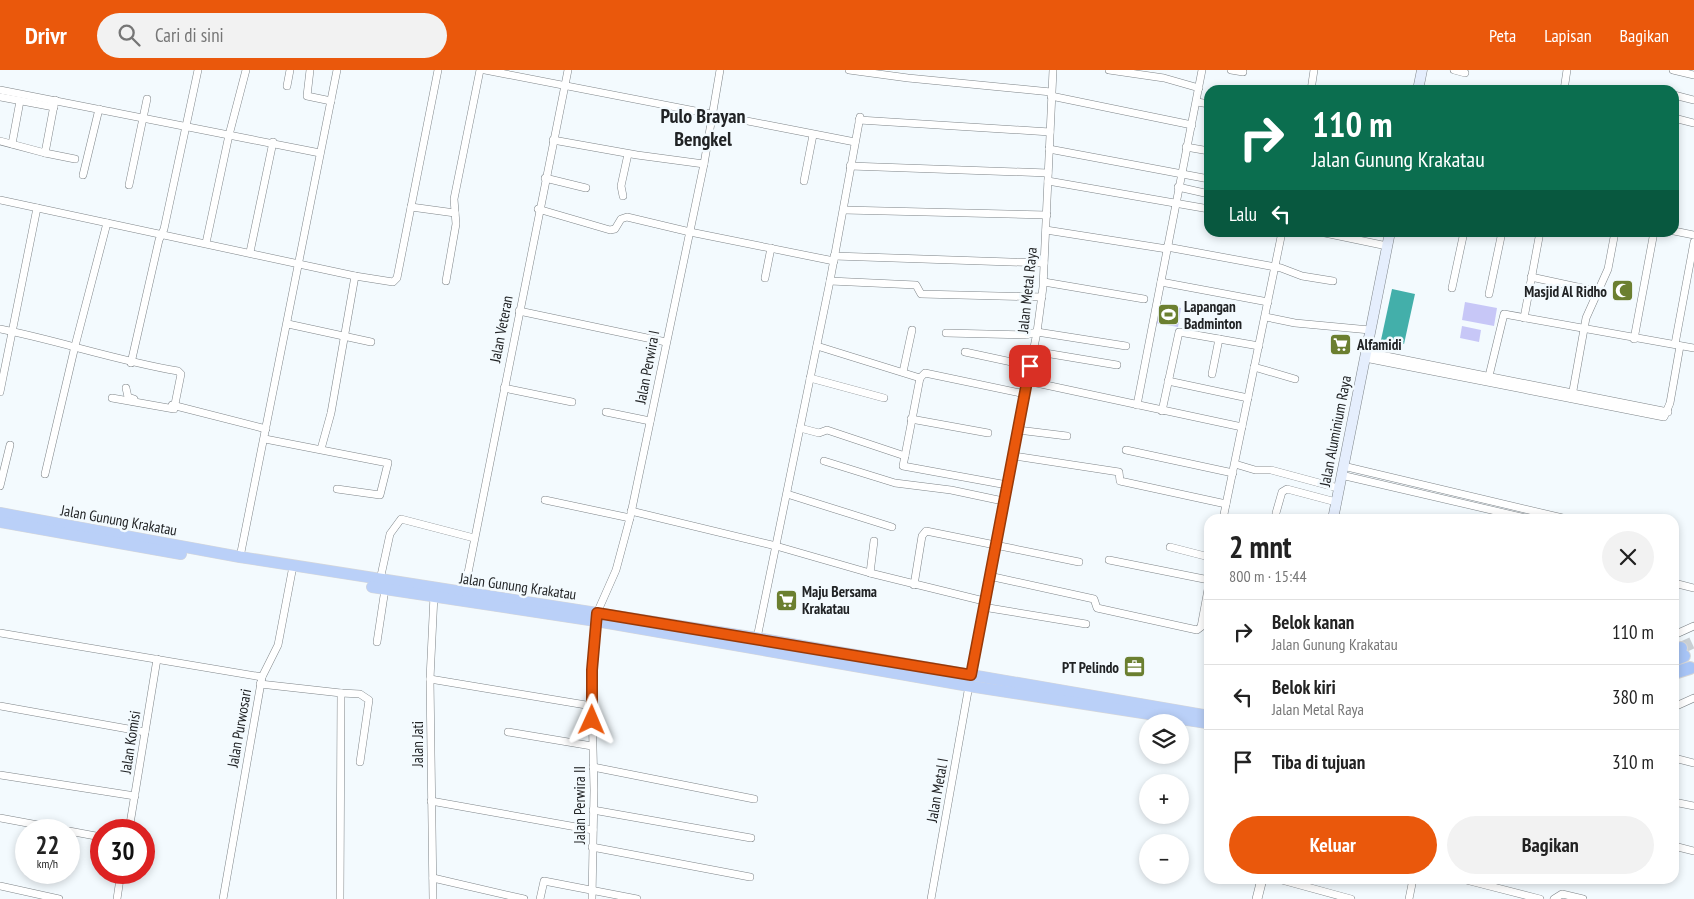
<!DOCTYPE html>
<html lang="id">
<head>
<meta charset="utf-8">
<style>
  :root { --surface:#fff; --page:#f2f2f2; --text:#222; --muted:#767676; --line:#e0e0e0; --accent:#ea580c }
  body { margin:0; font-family:"PT Sans Narrow",sans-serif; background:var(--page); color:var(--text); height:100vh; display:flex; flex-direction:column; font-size:19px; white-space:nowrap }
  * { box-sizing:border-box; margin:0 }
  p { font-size:16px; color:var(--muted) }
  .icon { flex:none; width:28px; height:28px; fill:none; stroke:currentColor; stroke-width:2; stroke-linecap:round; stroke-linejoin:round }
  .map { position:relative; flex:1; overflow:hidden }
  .side { position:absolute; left:1204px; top:444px; width:475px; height:370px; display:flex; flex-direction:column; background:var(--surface); border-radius:15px; box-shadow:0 2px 8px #0003 }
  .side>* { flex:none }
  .guide { position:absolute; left:1204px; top:15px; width:475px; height:152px; border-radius:15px; box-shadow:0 2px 8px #0003; background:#0b6e4f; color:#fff; overflow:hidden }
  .fabs { position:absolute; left:1139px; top:644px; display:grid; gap:10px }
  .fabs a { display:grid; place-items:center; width:50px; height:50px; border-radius:50%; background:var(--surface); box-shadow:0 2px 8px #0003; font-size:25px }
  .speed { position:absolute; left:15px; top:749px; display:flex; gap:10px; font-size:25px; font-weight:700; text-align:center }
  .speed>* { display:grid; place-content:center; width:65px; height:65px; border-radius:50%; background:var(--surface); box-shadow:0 2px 8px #0003; line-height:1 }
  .speed small { font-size:12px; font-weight:400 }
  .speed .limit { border:8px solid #d22; background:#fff; color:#111 }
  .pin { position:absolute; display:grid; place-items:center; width:42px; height:42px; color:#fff; margin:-21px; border-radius:10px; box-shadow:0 2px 8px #0006 }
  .me { position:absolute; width:55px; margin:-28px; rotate:1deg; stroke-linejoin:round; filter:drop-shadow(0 0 4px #0008) }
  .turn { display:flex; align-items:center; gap:18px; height:105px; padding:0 25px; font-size:22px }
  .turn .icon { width:65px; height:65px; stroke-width:2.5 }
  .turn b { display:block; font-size:35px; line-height:42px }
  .then { display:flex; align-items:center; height:48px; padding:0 25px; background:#0003; gap:10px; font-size:19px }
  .round { display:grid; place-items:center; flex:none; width:52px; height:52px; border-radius:26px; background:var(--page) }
  .summary { display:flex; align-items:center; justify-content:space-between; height:85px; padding:0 25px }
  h1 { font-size:30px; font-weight:700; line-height:38px }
  .cta { display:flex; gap:10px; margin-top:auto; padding:10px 25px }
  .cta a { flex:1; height:58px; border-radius:30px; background:var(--accent); color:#fff; font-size:20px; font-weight:700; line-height:58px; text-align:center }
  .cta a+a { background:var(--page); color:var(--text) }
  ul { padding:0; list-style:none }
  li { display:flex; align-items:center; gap:15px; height:65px; padding:0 25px; border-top:1px solid var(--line) }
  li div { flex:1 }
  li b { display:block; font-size:19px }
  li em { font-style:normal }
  header { display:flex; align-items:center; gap:30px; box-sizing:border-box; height:70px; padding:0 25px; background:var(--accent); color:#fff }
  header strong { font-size:24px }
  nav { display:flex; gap:28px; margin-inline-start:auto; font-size:18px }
  .search { width:350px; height:45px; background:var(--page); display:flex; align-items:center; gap:12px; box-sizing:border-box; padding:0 18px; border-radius:28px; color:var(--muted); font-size:19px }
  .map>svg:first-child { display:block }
  .green { fill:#c7c7f7 }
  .water { fill:#43afaa }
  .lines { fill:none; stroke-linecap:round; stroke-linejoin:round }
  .motorway-tunnel { stroke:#c9cfd3; stroke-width:12; stroke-dasharray:12 6; stroke-linecap:butt }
  .minor-casing { stroke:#7e8488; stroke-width:8 }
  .tertiary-casing { stroke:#7e8488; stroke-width:10 }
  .secondary-casing { stroke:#7e8488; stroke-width:11 }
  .trunk-casing { stroke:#d7d7d8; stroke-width:12 }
  .motorway-casing { stroke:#d7d7d8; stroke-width:14 }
  .minor { stroke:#fff; stroke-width:7 }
  .tertiary { stroke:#fff; stroke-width:9 }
  .secondary { stroke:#e5eefd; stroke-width:10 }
  .trunk { stroke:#bad0f8; stroke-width:11 }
  .motorway { stroke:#a8c5f7; stroke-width:12 }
  .route-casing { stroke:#983908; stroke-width:12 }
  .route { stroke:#ea580c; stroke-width:9 }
  .labels { text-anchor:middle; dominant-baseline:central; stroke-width:5; stroke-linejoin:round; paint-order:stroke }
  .street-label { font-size:15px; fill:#212325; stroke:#f3fafe }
  .poi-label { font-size:15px; font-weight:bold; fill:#212325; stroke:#f3fafe; text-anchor:start }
  .district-label { font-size:20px; font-weight:bold; fill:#212325; stroke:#f3fafe }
</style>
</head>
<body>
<header>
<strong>Drivr</strong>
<div class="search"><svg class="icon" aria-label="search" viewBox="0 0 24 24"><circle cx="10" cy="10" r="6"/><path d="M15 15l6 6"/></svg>Cari di sini</div>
<nav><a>Peta</a><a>Lapisan</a><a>Bagikan</a></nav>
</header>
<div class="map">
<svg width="1694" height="829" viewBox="0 0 1694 829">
  <rect width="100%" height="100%" fill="#f3fafe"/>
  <g class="green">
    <polygon points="1465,232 1497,238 1494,256 1462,250"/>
    <polygon points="1159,234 1181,238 1178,257 1155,253"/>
    <polygon points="1462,256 1481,260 1479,272 1460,268"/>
  </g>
  <polygon class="water" points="1392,219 1415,224 1404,274 1381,270"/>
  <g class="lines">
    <polyline class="motorway-tunnel" points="1681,578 1694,572"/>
    <defs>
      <g id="minor">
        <polyline points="310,0 307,26 331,31"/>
        <polyline points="485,0 855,72"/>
        <polyline points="849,0 908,8 1051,22"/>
        <polyline points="1109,0 1164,8 1199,18"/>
        <polyline points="1231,0 1243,2"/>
        <polyline points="1454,0 1465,3"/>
        <polyline points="1673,0 1694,5"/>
        <polyline points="287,16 290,0"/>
        <polyline points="0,20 320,83"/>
        <polyline points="1311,20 1314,0"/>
        <polyline points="1564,20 1567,0"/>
        <polyline points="1674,25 1694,30"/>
        <polyline points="1051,26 1192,55"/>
        <polyline points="0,27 54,37"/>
        <polyline points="1197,32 1209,34"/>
        <polyline points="1674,48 1694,53"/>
        <polyline points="859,50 1050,62"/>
        <polyline points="553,70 637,85 704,94"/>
        <polyline points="0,71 45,83 55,30"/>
        <polyline points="12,74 20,31"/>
        <polyline points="1186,77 1209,81"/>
        <polyline points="1049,79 1209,109"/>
        <polyline points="45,83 75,89"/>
        <polyline points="850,96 1048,103"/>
        <polyline points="83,105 99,39"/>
        <polyline points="545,108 586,118"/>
        <polyline points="804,111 813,65"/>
        <polyline points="1048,111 1209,139"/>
        <polyline points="129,115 147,29"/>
        <polyline points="1178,117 1209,124"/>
        <polyline points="623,126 621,116 628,84"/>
        <polyline points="0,130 355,206 393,212 397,208 438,0"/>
        <polyline points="411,137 455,143"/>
        <polyline points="538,139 610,160 615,159 621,149 627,147 690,162 834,191"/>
        <polyline points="844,140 1047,145"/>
        <polyline points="1046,160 1167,179"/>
        <polyline points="1674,161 1694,165"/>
        <polyline points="1320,162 1387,176"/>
        <polyline points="206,173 229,65 246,0"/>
        <polyline points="1167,177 1281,198 1302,206 1333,211"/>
        <polyline points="250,182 273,72"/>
        <polyline points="834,186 1044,193"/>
        <polyline points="1531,207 1596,221"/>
        <polyline points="765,208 771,178"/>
        <polyline points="446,211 456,154 454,129 480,0"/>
        <polyline points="830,211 916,215 921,224 1042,227"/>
        <polyline points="1044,212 1144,229"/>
        <polyline points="1161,212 1268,232"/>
        <polyline points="1452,218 1464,162"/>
        <polyline points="1489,224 1502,162"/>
        <polyline points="519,241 666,272"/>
        <polyline points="1266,247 1295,253 1370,260"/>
        <polyline points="1524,248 1540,162"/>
        <polyline points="288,254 371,272"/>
        <path d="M0,259C60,271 118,291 178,301L181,304L174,339L112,328"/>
        <polyline points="946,263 1026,265 1037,262 1126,276"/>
        <polyline points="1219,269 1259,276"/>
        <polyline points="1634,269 1654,162"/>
        <polyline points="1675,274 1694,172"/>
        <polyline points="817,276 920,308"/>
        <polyline points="1033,281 1117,295"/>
        <polyline points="965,282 1030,296"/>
        <polyline points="1366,282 1668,342"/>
        <polyline points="1365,288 1664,347 1670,333 1680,276"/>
        <polyline points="131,293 159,170 164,159 198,0"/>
        <polyline points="1254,297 1295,309"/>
        <polyline points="903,302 912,260"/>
        <polyline points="810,308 884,328"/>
        <polyline points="920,308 903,396 1007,415"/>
        <polyline points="920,308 925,303 1025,324"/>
        <polyline points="1488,310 1504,244 1694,278"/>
        <polyline points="1027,311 1242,357"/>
        <polyline points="1168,311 1248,328"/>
        <polyline points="126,318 128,327 134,329"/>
        <polyline points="504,318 572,332"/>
        <polyline points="0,322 37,138"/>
        <polyline points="1572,326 1586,248 1608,199 1615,162"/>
        <polyline points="172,335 266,359"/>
        <polyline points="1137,335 1202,0"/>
        <polyline points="1162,341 1179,262 1219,269 1212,304"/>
        <polyline points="606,342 650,351"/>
        <polyline points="911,349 988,363"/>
        <polyline points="800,358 819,363 827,360 905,386"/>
        <polyline points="1018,360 1067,366"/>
        <polyline points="265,369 388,393 380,425 337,419"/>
        <polyline points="321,379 331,343 355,206"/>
        <polyline points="1126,380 1233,403"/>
        <polyline points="1014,386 1119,402 1120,411 1226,434"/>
        <polyline points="824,391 895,413 951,420 1003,431"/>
        <polyline points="1235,394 1255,400 1271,400 1338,418"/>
        <polyline points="1343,396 1567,449"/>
        <polyline points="45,404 75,276 107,153"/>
        <polyline points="1341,405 1530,449"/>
        <polyline points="0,416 10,375"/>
        <polyline points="787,424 892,457"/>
        <polyline points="545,430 630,448"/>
        <polyline points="631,441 776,476 870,503 984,531"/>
        <polyline points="1276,443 1282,422 1287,419 1336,432"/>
        <polyline points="1223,449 1282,162"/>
        <polyline points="1170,477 1209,487"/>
        <polyline points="240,487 337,0"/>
        <polyline points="1109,490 1209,510"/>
        <polyline points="870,503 874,471"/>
        <polyline points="989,506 1094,529 1097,538 1197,560 1201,557 1209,514"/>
        <polyline points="380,510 390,464 401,449 474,468"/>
        <polyline points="1674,513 1694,518"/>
        <polyline points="914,515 922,466 926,461 1079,492"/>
        <polyline points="464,523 568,0"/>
        <polyline points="983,537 1086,554"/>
        <polyline points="0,563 262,607"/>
        <polyline points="1674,565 1694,556"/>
        <polyline points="757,568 830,211 860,47"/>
        <polyline points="377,572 385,519"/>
        <polyline points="430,609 592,636"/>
        <polyline points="260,614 341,623 340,829"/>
        <polyline points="341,623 360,624 369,630 360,692"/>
        <polyline points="0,636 145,662"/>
        <polyline points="1674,637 1694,628"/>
        <polyline points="508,662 592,676"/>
        <polyline points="1674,688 1694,693"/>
        <polyline points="593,697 754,729"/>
        <polyline points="0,705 135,726"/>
        <polyline points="431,731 593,760"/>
        <polyline points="1674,732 1694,736"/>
        <polyline points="593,740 751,768"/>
        <polyline points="0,748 65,760"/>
        <polyline points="129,760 157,589"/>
        <polyline points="69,761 101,767"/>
        <polyline points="1674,776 1694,781"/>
        <polyline points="592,777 750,807"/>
        <polyline points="433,808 524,829"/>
        <polyline points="1278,809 1351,829"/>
        <polyline points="1462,809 1540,829"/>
        <polyline points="0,816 59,829"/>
        <polyline points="117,829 121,802"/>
        <polyline points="223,829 262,607 278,575 293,496"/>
        <polyline points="433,829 430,609 434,525"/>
        <polyline points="540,829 544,811 637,829"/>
        <polyline points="592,829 594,720 592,636 596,551 597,543 616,500 630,448 704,94 720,0"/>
        <polyline points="931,829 983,537 1037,262 1043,217 1053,0"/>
        <polyline points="1409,829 1413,809"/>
        <polyline points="1554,829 1562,824 1583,829"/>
      </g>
      <polyline id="tertiary" points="1257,829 1262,809"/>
      <g id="secondary">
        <polyline points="1418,20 1422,0"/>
        <polyline points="1333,449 1390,162"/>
      </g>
      <g id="trunk">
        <polyline points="0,443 240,487 757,568 1209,646"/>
        <polyline points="0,452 181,484"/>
        <polyline points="372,517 596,551 969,616 1207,653"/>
      </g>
      <g id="motorway">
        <polyline points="1674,581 1681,578"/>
        <polyline points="1674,590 1684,586"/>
        <polyline points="1674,603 1690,598"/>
      </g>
    </defs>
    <use href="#minor" class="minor-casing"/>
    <use href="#tertiary" class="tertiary-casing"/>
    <use href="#secondary" class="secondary-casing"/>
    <use href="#trunk" class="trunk-casing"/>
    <use href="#motorway" class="motorway-casing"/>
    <use href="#minor" class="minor"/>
    <use href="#tertiary" class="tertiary"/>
    <use href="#secondary" class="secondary"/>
    <use href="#trunk" class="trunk"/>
    <use href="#motorway" class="motorway"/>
  </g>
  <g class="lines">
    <defs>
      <polyline id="route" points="592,650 592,600 597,543 971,605 1030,296"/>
    </defs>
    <use href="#route" class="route-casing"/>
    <use href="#route" class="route"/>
  </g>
  <defs>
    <symbol id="mosque-square" viewBox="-11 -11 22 22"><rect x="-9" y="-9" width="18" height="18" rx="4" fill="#6b7f30" stroke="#f3fafe"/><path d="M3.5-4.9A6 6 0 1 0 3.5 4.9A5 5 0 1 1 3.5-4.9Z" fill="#fff"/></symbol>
    <symbol id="stadium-square" viewBox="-11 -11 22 22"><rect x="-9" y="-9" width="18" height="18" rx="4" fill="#6b7f30" stroke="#f3fafe"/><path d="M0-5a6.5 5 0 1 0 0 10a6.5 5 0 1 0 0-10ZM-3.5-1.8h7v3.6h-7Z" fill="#fff"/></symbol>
    <symbol id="supermarket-square" viewBox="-11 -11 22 22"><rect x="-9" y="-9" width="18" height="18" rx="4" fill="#6b7f30" stroke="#f3fafe"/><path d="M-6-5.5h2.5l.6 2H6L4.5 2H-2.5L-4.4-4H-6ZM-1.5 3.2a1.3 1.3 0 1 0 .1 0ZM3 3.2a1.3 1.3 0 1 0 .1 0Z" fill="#fff"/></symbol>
    <symbol id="office-square" viewBox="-11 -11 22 22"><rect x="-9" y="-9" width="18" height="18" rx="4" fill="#6b7f30" stroke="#f3fafe"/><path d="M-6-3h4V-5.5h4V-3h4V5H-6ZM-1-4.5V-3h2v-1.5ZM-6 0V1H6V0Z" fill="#fff"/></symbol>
  </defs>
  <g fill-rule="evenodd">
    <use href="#mosque-square" x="1610" y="208" width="25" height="25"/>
    <use href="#stadium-square" x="1156" y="232" width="25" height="25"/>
    <use href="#supermarket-square" x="1328" y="262" width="25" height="25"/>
    <use href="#supermarket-square" x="774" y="518" width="25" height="25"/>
    <use href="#office-square" x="1122" y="584" width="25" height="25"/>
  </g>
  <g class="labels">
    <g class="street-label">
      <text transform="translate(1027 220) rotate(-84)">Jalan Metal Raya</text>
      <text transform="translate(501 259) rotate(-79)">Jalan Veteran</text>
      <text transform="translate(647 297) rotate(-79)">Jalan Perwira I</text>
      <text transform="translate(1335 361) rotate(-79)">Jalan Aluminium Raya</text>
      <text transform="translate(119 450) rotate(10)">Jalan Gunung Krakatau</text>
      <text transform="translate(518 516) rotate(8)">Jalan Gunung Krakatau</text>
      <text transform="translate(239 658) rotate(-80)">Jalan Purwosari</text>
      <text transform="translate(130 672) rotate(-81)">Jalan Komisi</text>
      <text transform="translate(417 674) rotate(-90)">Jalan Jati</text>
      <text transform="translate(937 720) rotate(-80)">Jalan Metal I</text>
      <text transform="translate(579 735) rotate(-90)">Jalan Perwira II</text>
    </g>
    <g class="poi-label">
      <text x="1607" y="221" text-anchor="end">Masjid Al Ridho</text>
      <text x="1184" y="236">Lapangan<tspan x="1184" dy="17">Badminton</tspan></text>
      <text x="1357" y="274">Alfamidi</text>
      <text x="802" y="521">Maju Bersama<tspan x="802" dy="17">Krakatau</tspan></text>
      <text x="1119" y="597" text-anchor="end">PT Pelindo</text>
    </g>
    <g class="district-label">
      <text x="703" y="46">Pulo Brayan<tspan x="703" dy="23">Bengkel</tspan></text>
    </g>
  </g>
</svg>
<div class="fabs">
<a><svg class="icon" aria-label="layers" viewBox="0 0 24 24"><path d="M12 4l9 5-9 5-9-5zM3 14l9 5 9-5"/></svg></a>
<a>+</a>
<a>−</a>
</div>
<div class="speed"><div>22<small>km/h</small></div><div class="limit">30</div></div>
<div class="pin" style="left:1030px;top:296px;background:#d93025"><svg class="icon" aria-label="arrive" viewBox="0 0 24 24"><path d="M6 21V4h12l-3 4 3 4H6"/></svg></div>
<svg class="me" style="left:592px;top:650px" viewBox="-20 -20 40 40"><path d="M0-17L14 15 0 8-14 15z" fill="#ea580c" stroke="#fff" stroke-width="4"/></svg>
<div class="guide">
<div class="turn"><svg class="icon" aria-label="right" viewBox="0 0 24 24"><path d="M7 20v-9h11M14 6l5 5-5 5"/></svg><div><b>110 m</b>Jalan Gunung Krakatau</div></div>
<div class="then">Lalu<svg class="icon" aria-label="left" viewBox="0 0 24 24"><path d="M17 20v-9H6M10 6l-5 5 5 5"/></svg></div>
</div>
<section class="side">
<div class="summary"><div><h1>2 mnt</h1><p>800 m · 15:44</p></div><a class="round"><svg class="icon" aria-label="close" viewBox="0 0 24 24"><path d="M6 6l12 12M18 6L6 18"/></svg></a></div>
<ul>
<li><svg class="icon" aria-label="right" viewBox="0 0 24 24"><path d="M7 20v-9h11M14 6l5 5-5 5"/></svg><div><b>Belok kanan</b><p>Jalan Gunung Krakatau</p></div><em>110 m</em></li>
<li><svg class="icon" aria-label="left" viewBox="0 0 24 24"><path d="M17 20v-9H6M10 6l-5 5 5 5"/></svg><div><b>Belok kiri</b><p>Jalan Metal Raya</p></div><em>380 m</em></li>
<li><svg class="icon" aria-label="arrive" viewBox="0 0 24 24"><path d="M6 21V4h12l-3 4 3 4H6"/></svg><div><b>Tiba di tujuan</b></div><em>310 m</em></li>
</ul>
<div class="cta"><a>Keluar</a><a>Bagikan</a></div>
</section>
</div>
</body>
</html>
